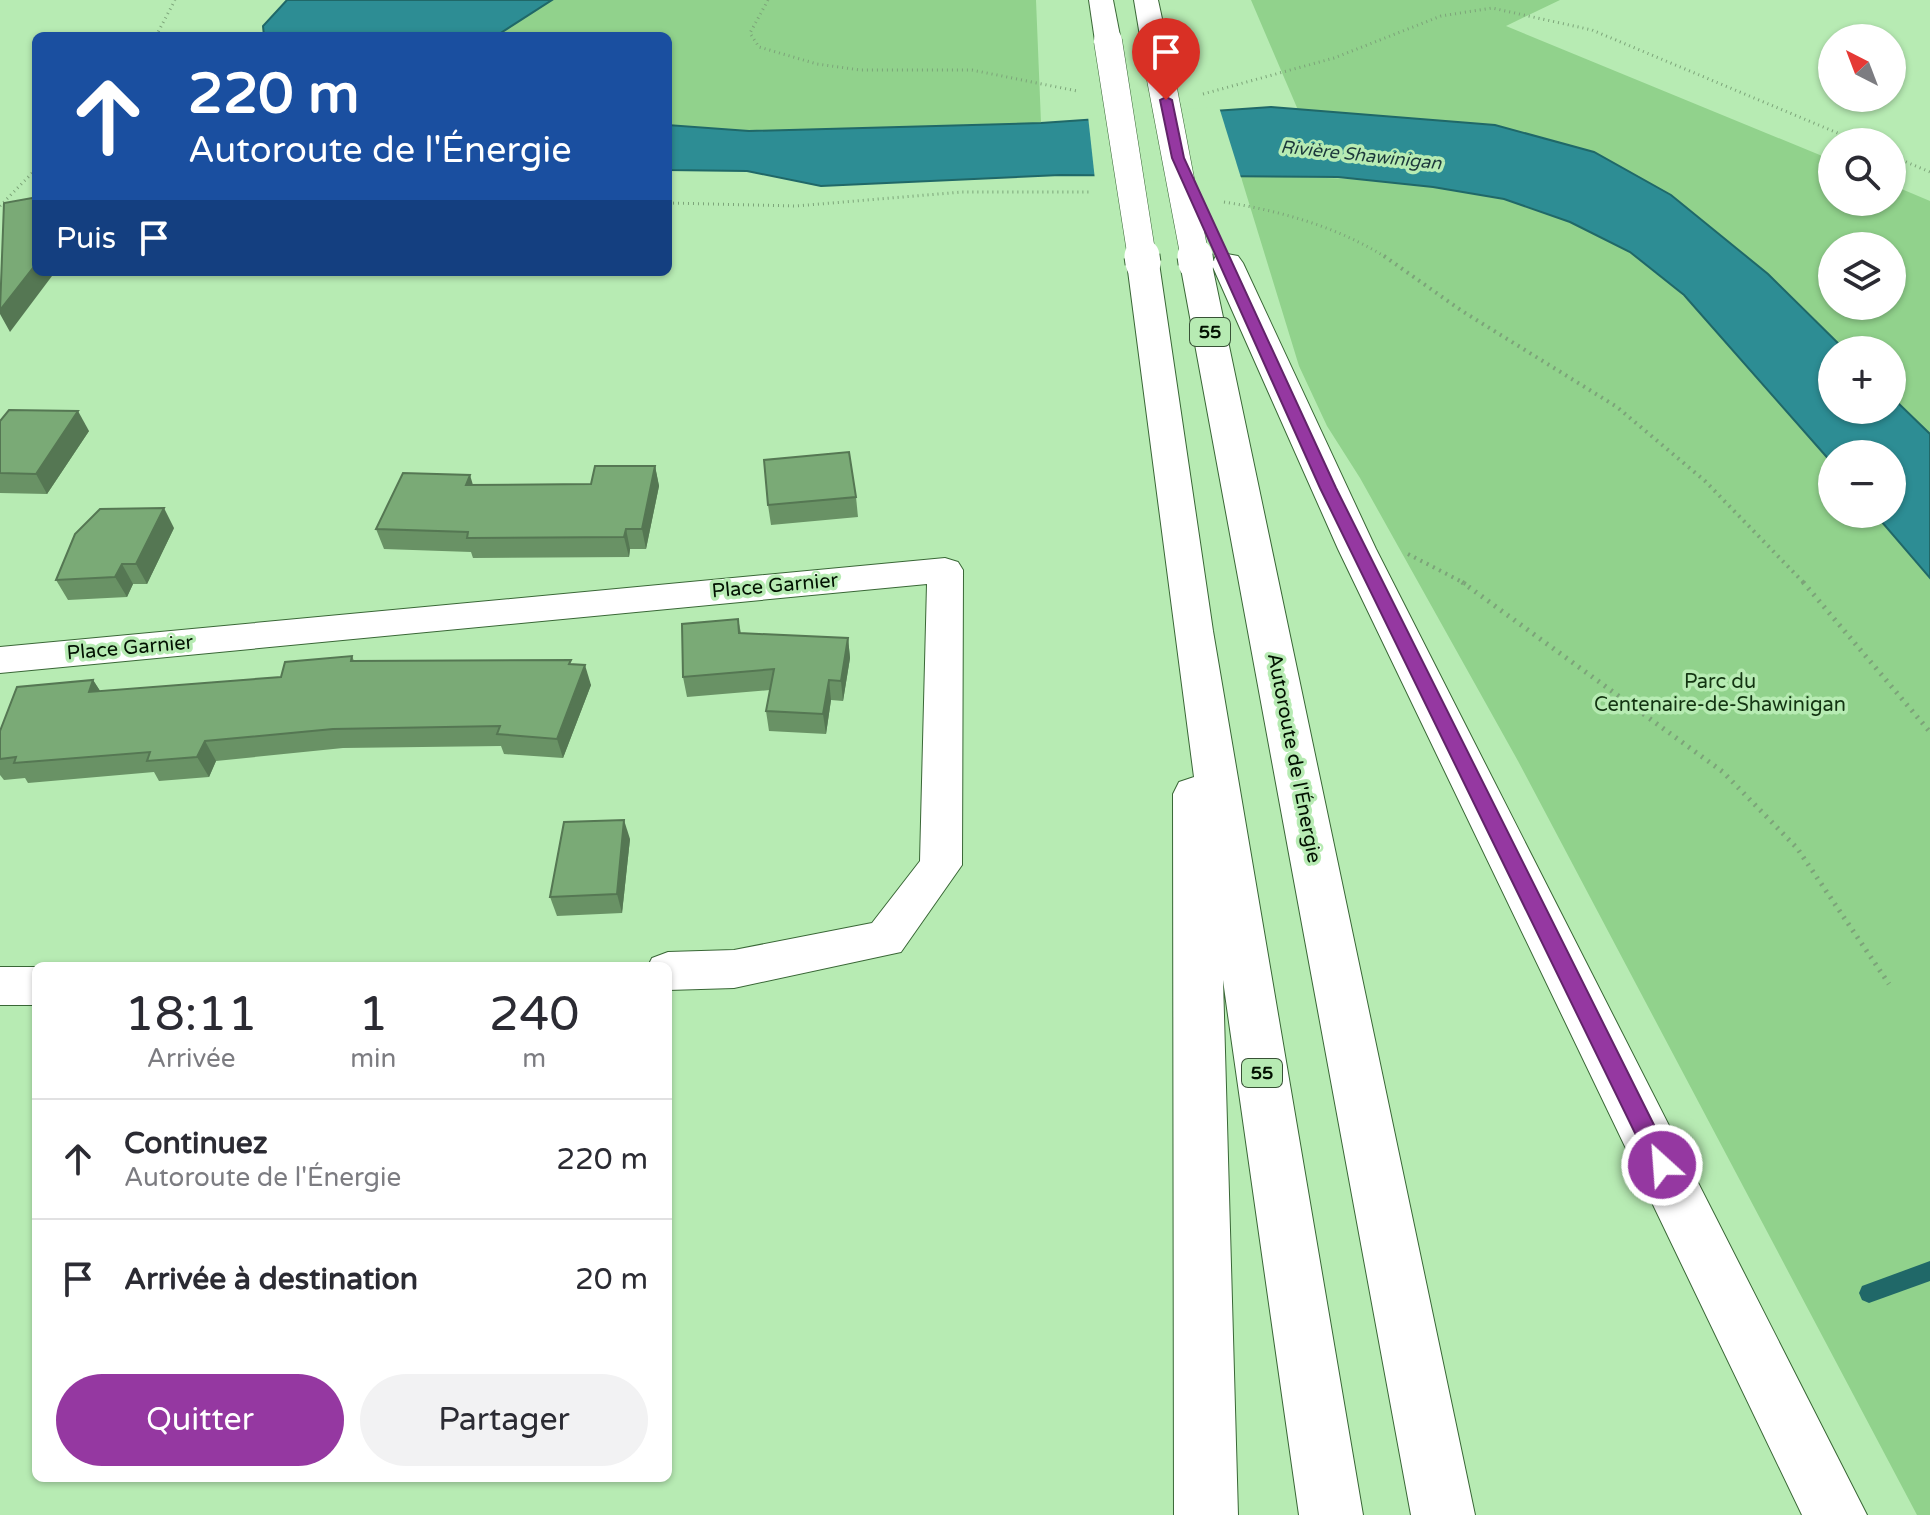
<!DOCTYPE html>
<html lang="fr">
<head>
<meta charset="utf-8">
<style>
  :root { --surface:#fff; --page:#f2f2f3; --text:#2b2b33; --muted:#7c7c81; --line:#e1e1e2; --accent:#9538a1 }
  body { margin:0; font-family:"Varela Round",sans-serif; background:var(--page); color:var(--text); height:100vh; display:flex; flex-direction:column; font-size:30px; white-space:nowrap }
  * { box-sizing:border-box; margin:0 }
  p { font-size:26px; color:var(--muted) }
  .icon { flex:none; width:44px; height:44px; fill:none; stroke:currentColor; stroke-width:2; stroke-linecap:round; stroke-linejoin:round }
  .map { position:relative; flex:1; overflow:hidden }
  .drawer { position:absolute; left:32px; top:962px; width:640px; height:520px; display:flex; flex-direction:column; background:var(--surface); border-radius:12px; box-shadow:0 2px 6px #0004 }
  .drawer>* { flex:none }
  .guide { position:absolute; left:32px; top:32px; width:640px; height:244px; border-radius:12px; box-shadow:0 2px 6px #0004; background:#1a4fa0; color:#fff; overflow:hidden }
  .needle { width:52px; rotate:318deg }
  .controls { position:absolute; left:1818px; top:24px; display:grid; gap:16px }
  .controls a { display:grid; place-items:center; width:88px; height:88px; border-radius:50%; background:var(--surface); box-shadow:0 2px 6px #0004; font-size:40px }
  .pin { position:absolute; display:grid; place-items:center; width:68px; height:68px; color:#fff; margin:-82px -34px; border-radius:50% 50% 50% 0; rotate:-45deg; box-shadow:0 0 8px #0007 }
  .pin .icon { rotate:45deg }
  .me { position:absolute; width:88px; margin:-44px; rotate:334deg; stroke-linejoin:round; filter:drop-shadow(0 0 6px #0008) }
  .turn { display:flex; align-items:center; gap:28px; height:168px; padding:0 24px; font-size:36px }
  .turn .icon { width:104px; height:104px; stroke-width:2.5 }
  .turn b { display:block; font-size:56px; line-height:68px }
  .then { display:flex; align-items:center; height:76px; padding:0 24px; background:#0003; gap:16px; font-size:30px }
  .eta { display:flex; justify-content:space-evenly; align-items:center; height:136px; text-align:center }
  .eta b { font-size:48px; font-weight:600; line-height:56px }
  .cta { display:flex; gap:16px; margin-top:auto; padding:16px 24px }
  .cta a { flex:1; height:92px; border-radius:48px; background:var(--accent); color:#fff; font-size:32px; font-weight:600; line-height:92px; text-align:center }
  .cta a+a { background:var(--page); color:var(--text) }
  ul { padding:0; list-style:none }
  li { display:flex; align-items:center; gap:24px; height:120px; padding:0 24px; border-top:2px solid var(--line) }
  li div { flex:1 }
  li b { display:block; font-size:30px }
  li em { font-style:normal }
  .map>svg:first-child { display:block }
  .green { fill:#91d28c; fill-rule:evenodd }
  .water { fill:#2d8d94; stroke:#206868; stroke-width:2 }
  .pier { fill:#b7ebb3 }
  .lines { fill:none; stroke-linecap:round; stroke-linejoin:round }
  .stream { fill:#206868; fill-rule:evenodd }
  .street-casing { stroke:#396736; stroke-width:2 }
  .highway-casing { stroke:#396736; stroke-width:2 }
  .path-far2 { stroke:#7ca479; stroke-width:3; stroke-dasharray:1 4; stroke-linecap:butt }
  .path-far1 { stroke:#7ca479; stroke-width:4; stroke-dasharray:2 5; stroke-linecap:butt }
  .path { stroke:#7ca479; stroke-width:5; stroke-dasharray:2 6; stroke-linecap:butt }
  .street { fill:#fff; fill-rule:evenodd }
  .highway { fill:#fff; fill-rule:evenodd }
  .highway-bridge-far1-casing { stroke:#396736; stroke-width:29; stroke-linecap:butt }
  .highway-bridge-casing { stroke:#396736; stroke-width:37; stroke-linecap:butt }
  .highway-bridge-far1 { stroke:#fff; stroke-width:28 }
  .highway-bridge { stroke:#fff; stroke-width:35 }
  .wall { fill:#699265 }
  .shaded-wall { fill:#557753 }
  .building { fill:#7aaa76; stroke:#557753; stroke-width:2 }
  .route { fill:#9538a1; stroke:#612469; stroke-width:2 }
  .labels { text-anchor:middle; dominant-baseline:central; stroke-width:7; stroke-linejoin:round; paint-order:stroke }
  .far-water-label { font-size:18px; font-style:italic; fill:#1c383b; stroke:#b7ebb3 }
  .shield { fill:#b7ebb3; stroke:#385236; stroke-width:2 }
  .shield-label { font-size:18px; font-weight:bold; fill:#021101 }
  .street-label { font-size:20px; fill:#021101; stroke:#b7ebb3 }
  .park-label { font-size:20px; fill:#133412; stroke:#b7ebb3 }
</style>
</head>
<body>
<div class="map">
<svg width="1930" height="1515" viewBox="0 0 1930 1515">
  <rect width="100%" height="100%" fill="#b7ebb3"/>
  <g class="green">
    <polygon points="552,0 1036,0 1041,123 749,131 668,125 668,36 496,36"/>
    <path d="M1251,0H1560L1506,26L1832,160V202H1892V185L1930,201V434L1892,397V350H1845L1768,274L1671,196L1594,152L1495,125L1298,110ZM1832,246H1892V306H1832Z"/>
    <path d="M1241,177C1371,177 1516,179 1630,252C1668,276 1698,311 1728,344C1763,383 1798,423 1832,463V514H1875L1930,578V1515H1917L1518,761L1360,478L1327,426L1299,366Z"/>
  </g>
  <g class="water">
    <polygon points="287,0 552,0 496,36 264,36 263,26"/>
    <polygon points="1271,107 1495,125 1594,152 1671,195 1768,274 1845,350 1832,350 1832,410 1892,410 1892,397 1930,434 1930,578 1875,514 1892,514 1892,454 1832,454 1832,463 1684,295 1630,252 1570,222 1504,199 1433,187 1338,177 1060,175 821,186 747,171 668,170 668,125 749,131 1041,123"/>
  </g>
  <polygon class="pier" points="1219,107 1242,181 1095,180 1088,116"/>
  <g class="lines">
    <polygon class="stream" points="1930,1261 1930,1281 1869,1303 1862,1300 1859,1293 1862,1286"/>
    <defs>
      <g id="street">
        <polygon points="945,558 958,562 963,570 962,865 901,952 734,988 668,990 668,966 648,966 652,958 668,952 734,950 872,923 920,861 927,584 0,673 0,647"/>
        <rect x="0" y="967" width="36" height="38"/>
      </g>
      <g id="highway">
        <polygon points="1089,0 1113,0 1121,41 1117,46 1099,46 1095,41"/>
        <polygon points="1134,0 1158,0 1167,42 1163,47 1145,47 1141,42"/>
        <polygon points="1143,254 1154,256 1159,263 1213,631 1363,1515 1299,1515 1223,980 1238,1515 1174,1515 1173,794 1179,782 1194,777 1127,263 1132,256"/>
        <polygon points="1196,254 1207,256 1212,263 1216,256 1227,254 1238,256 1243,263 1376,549 1867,1515 1802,1515 1338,549 1212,265 1475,1515 1411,1515 1180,263 1185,256"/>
      </g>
    </defs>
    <use href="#street" class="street-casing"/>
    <use href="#highway" class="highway-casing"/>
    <g class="path-far2">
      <polyline points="768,0 750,33 759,47 817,64 860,70 972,70 1077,91"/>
      <polyline points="156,36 175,0"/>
      <polyline points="1203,94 1334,58 1441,16 1492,8 1592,30 1859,142"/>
      <polyline points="1892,156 1930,172"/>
      <path d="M1224,202C1281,211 1338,227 1387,258"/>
      <polyline points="668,203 796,206 962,192 1090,192"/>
      <polyline points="0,206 36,169"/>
    </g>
    <g class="path-far1">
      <polyline points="1384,256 1462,311 1617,407 1705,481 1805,584"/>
      <polyline points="1408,554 1466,584"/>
    </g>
    <g class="path">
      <polyline points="1462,582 1723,772 1797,848 1889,984"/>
      <polyline points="1803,582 1930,732"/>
    </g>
    <use href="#street" class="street"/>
    <use href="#highway" class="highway"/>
    <defs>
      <g id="highway-bridge-far1">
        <polyline points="1108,41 1142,258"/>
        <polyline points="1154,42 1195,258"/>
      </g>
      <g id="highway-bridge">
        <polyline points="1142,256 1143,263"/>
        <polyline points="1195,256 1196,263"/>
      </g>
    </defs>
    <use href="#highway-bridge-far1" class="highway-bridge-far1-casing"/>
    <use href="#highway-bridge" class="highway-bridge-casing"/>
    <use href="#highway-bridge-far1" class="highway-bridge-far1"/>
    <use href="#highway-bridge" class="highway-bridge"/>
  </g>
  <g class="wall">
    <polygon points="0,421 89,431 47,494 0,493"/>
    <polygon points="655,466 659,486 646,549 630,549 629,557 473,558 471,552 384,549 376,529 473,485 591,484"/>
    <polygon points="856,497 858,517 771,525 768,505"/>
    <polygon points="174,528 147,584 133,584 127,597 68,600 56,580"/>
    <polygon points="738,619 741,633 848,638 850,658 843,701 831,700 826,734 769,731 766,711 770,690 687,697 683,677"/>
    <polygon points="352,656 354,661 572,664 591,685 563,758 504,754 501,746 343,748 216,761 209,777 159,781 154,772 28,783 25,778 4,780 0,775 0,731 93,680 100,691 281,677"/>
    <polygon points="630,839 622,913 557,916 550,897"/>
  </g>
  <g class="shaded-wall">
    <polygon points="36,264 36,272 55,272 10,332 0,314 0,310"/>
    <polygon points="78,411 89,431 47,494 36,474"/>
    <polygon points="655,466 659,486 646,549 642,529"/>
    <polygon points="470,475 476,495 466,485"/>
    <polygon points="164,508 174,528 147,584 136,564"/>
    <polygon points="626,529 630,549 629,557 624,537"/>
    <polygon points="122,564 133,584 127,597 115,577"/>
    <polygon points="848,638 850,658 843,701 841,681"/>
    <polygon points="585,665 591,685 563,758 557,739"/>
    <polygon points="93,680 106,700 89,692"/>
    <polygon points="829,680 831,700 826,734 823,714"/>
    <polygon points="205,741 216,761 209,777 197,757"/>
    <polygon points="624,820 630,839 622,913 617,894"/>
  </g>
  <g class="building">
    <polygon points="32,198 36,200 36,264 0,310 4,203"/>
    <polygon points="9,410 78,411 36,474 0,473 0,421"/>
    <polygon points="849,452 856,497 768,505 764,460"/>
    <polygon points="595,466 655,466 642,529 626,529 624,537 467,538 468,532 376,529 403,473 470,475 466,485 591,484"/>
    <polygon points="164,508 136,564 122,564 115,577 56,580 75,534 100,509"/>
    <polygon points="738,619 739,633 848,638 841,681 829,680 823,714 766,711 774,669 683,677 682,624"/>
    <polygon points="352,656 351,661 571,660 569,664 585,665 557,739 497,734 500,726 333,729 205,741 197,757 147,761 150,752 14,763 16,757 0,759 0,731 17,687 93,680 89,692 281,677 285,662"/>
    <polygon points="624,820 617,894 550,897 564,822"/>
  </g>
  <polygon class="route" points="1166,97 1172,100 1184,158 1336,488 1670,1157 1674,1165 1670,1172 1662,1175 1654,1172 1320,488 1172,158 1160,100"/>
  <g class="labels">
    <g class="far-water-label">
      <text transform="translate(1361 155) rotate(6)">Rivière Shawinigan</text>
    </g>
    <g class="shield">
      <rect x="1190" y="318" width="40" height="28" rx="6"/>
      <rect x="1242" y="1059" width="40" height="28" rx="6"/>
    </g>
    <g class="shield-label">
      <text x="1210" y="332">55</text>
      <text x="1262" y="1073">55</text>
    </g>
    <g class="street-label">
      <text transform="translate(775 586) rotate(-5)">Place Garnier</text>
      <text transform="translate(130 648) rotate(-5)">Place Garnier</text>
      <text transform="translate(1294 758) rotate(79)">Autoroute de l'Énergie</text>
    </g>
    <g class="park-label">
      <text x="1720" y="682">Parc du<tspan x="1720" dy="23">Centenaire-de-Shawinigan</tspan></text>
    </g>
  </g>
</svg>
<div class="controls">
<a><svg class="needle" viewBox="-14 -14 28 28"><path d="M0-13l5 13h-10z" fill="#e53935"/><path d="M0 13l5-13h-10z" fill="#7c7c81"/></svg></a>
<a><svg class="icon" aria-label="search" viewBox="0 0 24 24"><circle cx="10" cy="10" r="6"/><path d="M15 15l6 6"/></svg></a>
<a><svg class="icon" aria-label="layers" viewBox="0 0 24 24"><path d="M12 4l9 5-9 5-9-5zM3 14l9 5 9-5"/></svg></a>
<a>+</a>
<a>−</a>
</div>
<div class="pin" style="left:1166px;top:100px;background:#d93025"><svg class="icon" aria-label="arrive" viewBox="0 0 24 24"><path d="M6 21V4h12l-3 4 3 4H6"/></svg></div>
<svg class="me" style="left:1662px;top:1165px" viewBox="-20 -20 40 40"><circle r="17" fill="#9538a1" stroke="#fff" stroke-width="3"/><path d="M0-11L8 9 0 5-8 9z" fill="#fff"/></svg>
<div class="guide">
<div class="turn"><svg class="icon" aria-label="ahead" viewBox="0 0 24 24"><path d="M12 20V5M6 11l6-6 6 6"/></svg><div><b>220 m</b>Autoroute de l'Énergie</div></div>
<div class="then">Puis<svg class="icon" aria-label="arrive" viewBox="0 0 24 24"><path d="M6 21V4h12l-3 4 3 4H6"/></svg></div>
</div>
<section class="drawer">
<div class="eta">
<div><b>18:11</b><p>Arrivée</p></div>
<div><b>1</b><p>min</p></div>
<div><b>240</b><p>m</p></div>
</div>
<ul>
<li><svg class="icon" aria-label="ahead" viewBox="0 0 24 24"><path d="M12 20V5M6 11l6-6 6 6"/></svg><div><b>Continuez</b><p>Autoroute de l'Énergie</p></div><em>220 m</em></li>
<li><svg class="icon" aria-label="arrive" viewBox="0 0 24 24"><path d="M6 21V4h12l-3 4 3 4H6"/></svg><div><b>Arrivée à destination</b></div><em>20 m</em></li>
</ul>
<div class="cta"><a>Quitter</a><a>Partager</a></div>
</section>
</div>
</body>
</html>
